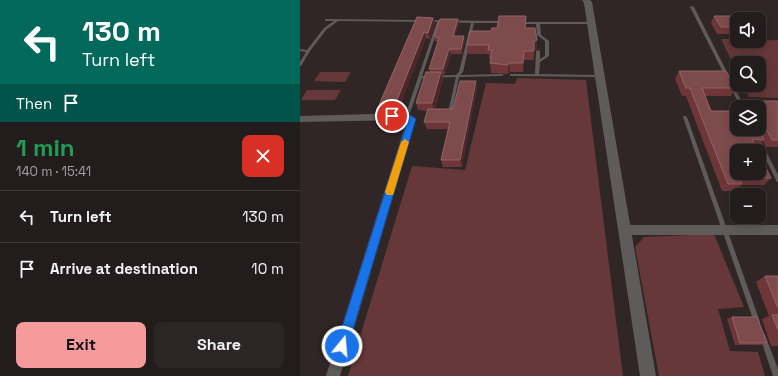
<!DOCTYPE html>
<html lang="en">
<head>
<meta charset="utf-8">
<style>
  :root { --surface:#231c1c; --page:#2b2525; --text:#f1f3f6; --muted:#a3a1a3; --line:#403a3b; --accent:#f59b9c }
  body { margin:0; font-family:"Space Grotesk",sans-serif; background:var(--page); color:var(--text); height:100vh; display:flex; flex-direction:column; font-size:15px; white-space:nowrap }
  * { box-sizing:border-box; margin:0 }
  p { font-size:13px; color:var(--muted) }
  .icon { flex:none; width:22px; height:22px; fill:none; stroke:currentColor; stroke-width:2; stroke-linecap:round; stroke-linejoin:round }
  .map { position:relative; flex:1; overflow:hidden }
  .side { display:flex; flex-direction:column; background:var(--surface); width:300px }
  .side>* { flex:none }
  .banner { background:#00695c; color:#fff; overflow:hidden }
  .controls { position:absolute; left:430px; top:12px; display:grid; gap:8px }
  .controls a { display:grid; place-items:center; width:36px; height:36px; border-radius:8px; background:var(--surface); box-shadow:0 2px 10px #0003,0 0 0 1px var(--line); font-size:20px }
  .pin { position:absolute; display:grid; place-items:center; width:34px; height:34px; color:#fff; margin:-17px; border:2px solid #fff; border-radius:50%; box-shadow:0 1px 4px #0007 }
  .me { position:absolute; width:44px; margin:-22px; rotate:17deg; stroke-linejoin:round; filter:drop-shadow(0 0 3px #0008) }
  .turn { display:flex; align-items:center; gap:14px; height:84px; padding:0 16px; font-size:18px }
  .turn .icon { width:52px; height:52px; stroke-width:2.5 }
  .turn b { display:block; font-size:28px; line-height:34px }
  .then { display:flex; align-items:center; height:38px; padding:0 16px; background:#0003; gap:8px; font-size:15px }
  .round { display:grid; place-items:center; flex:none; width:42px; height:42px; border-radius:8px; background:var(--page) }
  .overview { display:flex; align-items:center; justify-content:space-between; height:68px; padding:0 16px }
  h1 { font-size:24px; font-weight:800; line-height:30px; color:#1e9e55 }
  .cta { display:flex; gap:8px; margin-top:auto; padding:8px 16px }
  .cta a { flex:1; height:46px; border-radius:8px; background:var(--accent); color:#111; font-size:16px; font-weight:800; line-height:46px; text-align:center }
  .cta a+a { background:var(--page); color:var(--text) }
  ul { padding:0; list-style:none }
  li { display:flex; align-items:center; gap:12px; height:52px; padding:0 16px; border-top:1px solid var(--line) }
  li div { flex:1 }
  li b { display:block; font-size:15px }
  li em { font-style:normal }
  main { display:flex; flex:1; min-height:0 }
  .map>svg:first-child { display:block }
  .green { fill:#663839 }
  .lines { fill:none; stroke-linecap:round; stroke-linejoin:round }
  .service { fill:#605b5b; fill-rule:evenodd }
  .minor { fill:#605b5b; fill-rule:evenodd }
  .tertiary { fill:#605b5b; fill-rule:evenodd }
  .wall { fill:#6f3639 }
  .shaded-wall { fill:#4f2729 }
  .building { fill:#7e4b4d; stroke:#916567 }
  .route { fill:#1a73e8; stroke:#114b97 }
  .slow { fill:#f59e0b }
</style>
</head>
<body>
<main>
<section class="side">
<div class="banner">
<div class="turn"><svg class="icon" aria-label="left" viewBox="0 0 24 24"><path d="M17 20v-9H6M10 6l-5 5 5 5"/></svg><div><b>130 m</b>Turn left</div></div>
<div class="then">Then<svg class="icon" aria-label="arrive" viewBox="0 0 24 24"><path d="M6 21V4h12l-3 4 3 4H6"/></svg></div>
</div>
<div class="overview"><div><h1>1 min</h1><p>140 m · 15:41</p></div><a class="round" style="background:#d93025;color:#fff"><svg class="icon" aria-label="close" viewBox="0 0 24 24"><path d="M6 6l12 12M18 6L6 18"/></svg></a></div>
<ul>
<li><svg class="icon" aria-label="left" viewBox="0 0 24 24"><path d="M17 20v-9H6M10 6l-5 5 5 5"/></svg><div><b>Turn left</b></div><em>130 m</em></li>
<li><svg class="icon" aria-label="arrive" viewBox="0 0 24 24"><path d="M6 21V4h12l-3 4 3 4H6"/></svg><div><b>Arrive at destination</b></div><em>10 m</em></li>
</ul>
<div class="cta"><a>Exit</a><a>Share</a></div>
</section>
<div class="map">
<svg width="478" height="376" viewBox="0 0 478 376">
  <rect width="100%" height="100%" fill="#2f2625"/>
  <g class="green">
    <polygon points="421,39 437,39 437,41 478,40 478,98 449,97 443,85 459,85 459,63 437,63 437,72"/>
    <polygon points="20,72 51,72 45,82 14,81"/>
    <polygon points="217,78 286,80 323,376 48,376 112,166 165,170 186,83 215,84"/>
    <polygon points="7,90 41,90 35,100 1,100"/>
    <polygon points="414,234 444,307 418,309 430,351 458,352 465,376 359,376 335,247 344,237"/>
  </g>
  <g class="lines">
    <g class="service">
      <polygon points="391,6 394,7 429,76 428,77 427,77 425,76 390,7"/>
      <path d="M25,19L205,21V23H174L163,72L160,75L202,74L204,75L202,76L159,77L152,112L150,113L148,112L156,77L122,78L109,116L108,117H106L105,116L137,22L38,21L26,30L10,51L1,66H0V62L6,52L0,51V49L7,50L24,28L34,21H25ZM140,22L171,23L159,72L156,75L122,76Z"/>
      <polygon points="220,22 293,22 294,23 292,24 240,24 241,35 249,41 249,56 240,62 239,74 300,75 302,76 300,77 210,76 210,74 235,74 236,51 238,50 240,51 240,59 245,56 245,41 237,35 236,24 220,24"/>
      <polygon points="430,84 432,84 445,107 441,107 429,85"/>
      <polygon points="383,116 385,116 387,117 460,322 459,324 457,325 455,324 454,322 383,117"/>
      <polygon points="451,129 455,129 478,175 478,182 476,181 476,180"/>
      <polygon points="463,334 465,335 478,369 478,376 473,376 460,337 461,335"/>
    </g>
    <g class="minor">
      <polygon points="107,113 116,119 40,376 26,376 107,120 0,122 0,116"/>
      <polygon points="324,225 478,225 478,235 324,235 320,233 319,230 320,227"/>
    </g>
    <polygon class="tertiary" points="282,0 290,0 292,2 356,376 340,376 284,3"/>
  </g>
  <g class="wall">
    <polygon points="414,16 437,19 437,34 417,34 411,23"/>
    <polygon points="117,17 133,18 135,23 130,39 126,38 98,111 82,111 79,105"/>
    <polygon points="459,23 462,27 459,31"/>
    <polygon points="159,24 155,36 165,41 162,54 151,54 145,74 142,74 143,79 135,109 153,109 177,88 162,167 143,167 141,160 148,129 127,129 124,122 127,111 118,110 116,103 130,72 129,69 138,42 135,41 134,36"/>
    <polygon points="197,28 226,28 237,49 234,51 234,60 224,60 223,72 210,72 208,74 191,73 190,63 191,59 189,59 189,54 168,54 167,45"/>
    <polygon points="379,71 435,88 431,96 405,96 411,111 459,129 459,107 478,101 478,147 466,147 463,141 458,147 455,147 471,178 464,185 441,185 436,191 422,191 386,96 382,96 375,79"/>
    <polygon points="453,101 456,107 448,107"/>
    <polygon points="465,276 478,276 478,346 471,346 462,319 469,316 456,282"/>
    <polygon points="432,317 467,343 461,345 435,345 427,319"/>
  </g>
  <g class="shaded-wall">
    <polygon points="133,18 135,23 130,39 128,33"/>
    <polygon points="158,19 159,24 154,41 153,36"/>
    <polygon points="124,32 126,38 98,111 95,105"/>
    <polygon points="164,36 165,41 162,54 161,49"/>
    <polygon points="237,40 237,49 234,51 234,60 234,42"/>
    <polygon points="149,49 151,54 145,74 143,69"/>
    <polygon points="224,51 224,60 223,72 223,63"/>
    <polygon points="209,63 210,72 208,74 208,65"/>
    <polygon points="141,72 143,79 134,111 132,103"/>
    <polygon points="176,81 177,88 162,167 160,160"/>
  </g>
  <g class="building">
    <polygon points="199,16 226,16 225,28 235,28 237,40 234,42 234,51 224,51 223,63 209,63 208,65 190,63 192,50 188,50 189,45 167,45 170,31 191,31 192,28 197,28"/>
    <polygon points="414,16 454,16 456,19 437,19 437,27 421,27"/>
    <polygon points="117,17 133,18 128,33 124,32 95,105 79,105"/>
    <polygon points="140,19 158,19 153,36 164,36 161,49 149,49 143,69 129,69 139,38 134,36"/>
    <polygon points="379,71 426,71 435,88 402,88 411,111 437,111 437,129 459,129 459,128 464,140 452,139 457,151 437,151 437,173 459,173 459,154 471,178 439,178 442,184 428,184 390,88 386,88"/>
    <polygon points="126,72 141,72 132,103 116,103"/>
    <polygon points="160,81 176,81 160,160 141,160 150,122 124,122 128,109 153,109"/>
    <polygon points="453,101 478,101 478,140 472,140 462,121 459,121 459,107 456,107"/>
    <polygon points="465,276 478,276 478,308"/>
    <polygon points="472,315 478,315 478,330"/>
    <polygon points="432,317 457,317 467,343 440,343"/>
  </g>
  <polygon class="route" points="107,113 116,119 48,346 46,350 42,352 38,350 36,346 108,120 92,119 88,116 92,114"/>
  <polygon class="slow" points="105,139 109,142 94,192 93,195 87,195 85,192 101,142"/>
</svg>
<div class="controls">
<a><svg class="icon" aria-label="sound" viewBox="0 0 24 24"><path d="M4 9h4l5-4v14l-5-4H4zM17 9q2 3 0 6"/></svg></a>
<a><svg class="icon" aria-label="search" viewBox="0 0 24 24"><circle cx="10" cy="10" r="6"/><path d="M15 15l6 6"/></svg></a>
<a><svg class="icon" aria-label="layers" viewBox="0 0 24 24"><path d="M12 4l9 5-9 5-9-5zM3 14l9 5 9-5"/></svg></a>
<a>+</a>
<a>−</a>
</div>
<div class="pin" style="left:92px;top:116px;background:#d93025"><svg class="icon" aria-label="arrive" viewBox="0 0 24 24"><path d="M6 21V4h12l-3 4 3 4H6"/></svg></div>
<svg class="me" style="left:42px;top:346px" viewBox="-20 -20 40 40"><circle r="17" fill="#1a73e8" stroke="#fff" stroke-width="3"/><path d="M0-11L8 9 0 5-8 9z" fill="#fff"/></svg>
</div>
</main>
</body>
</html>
